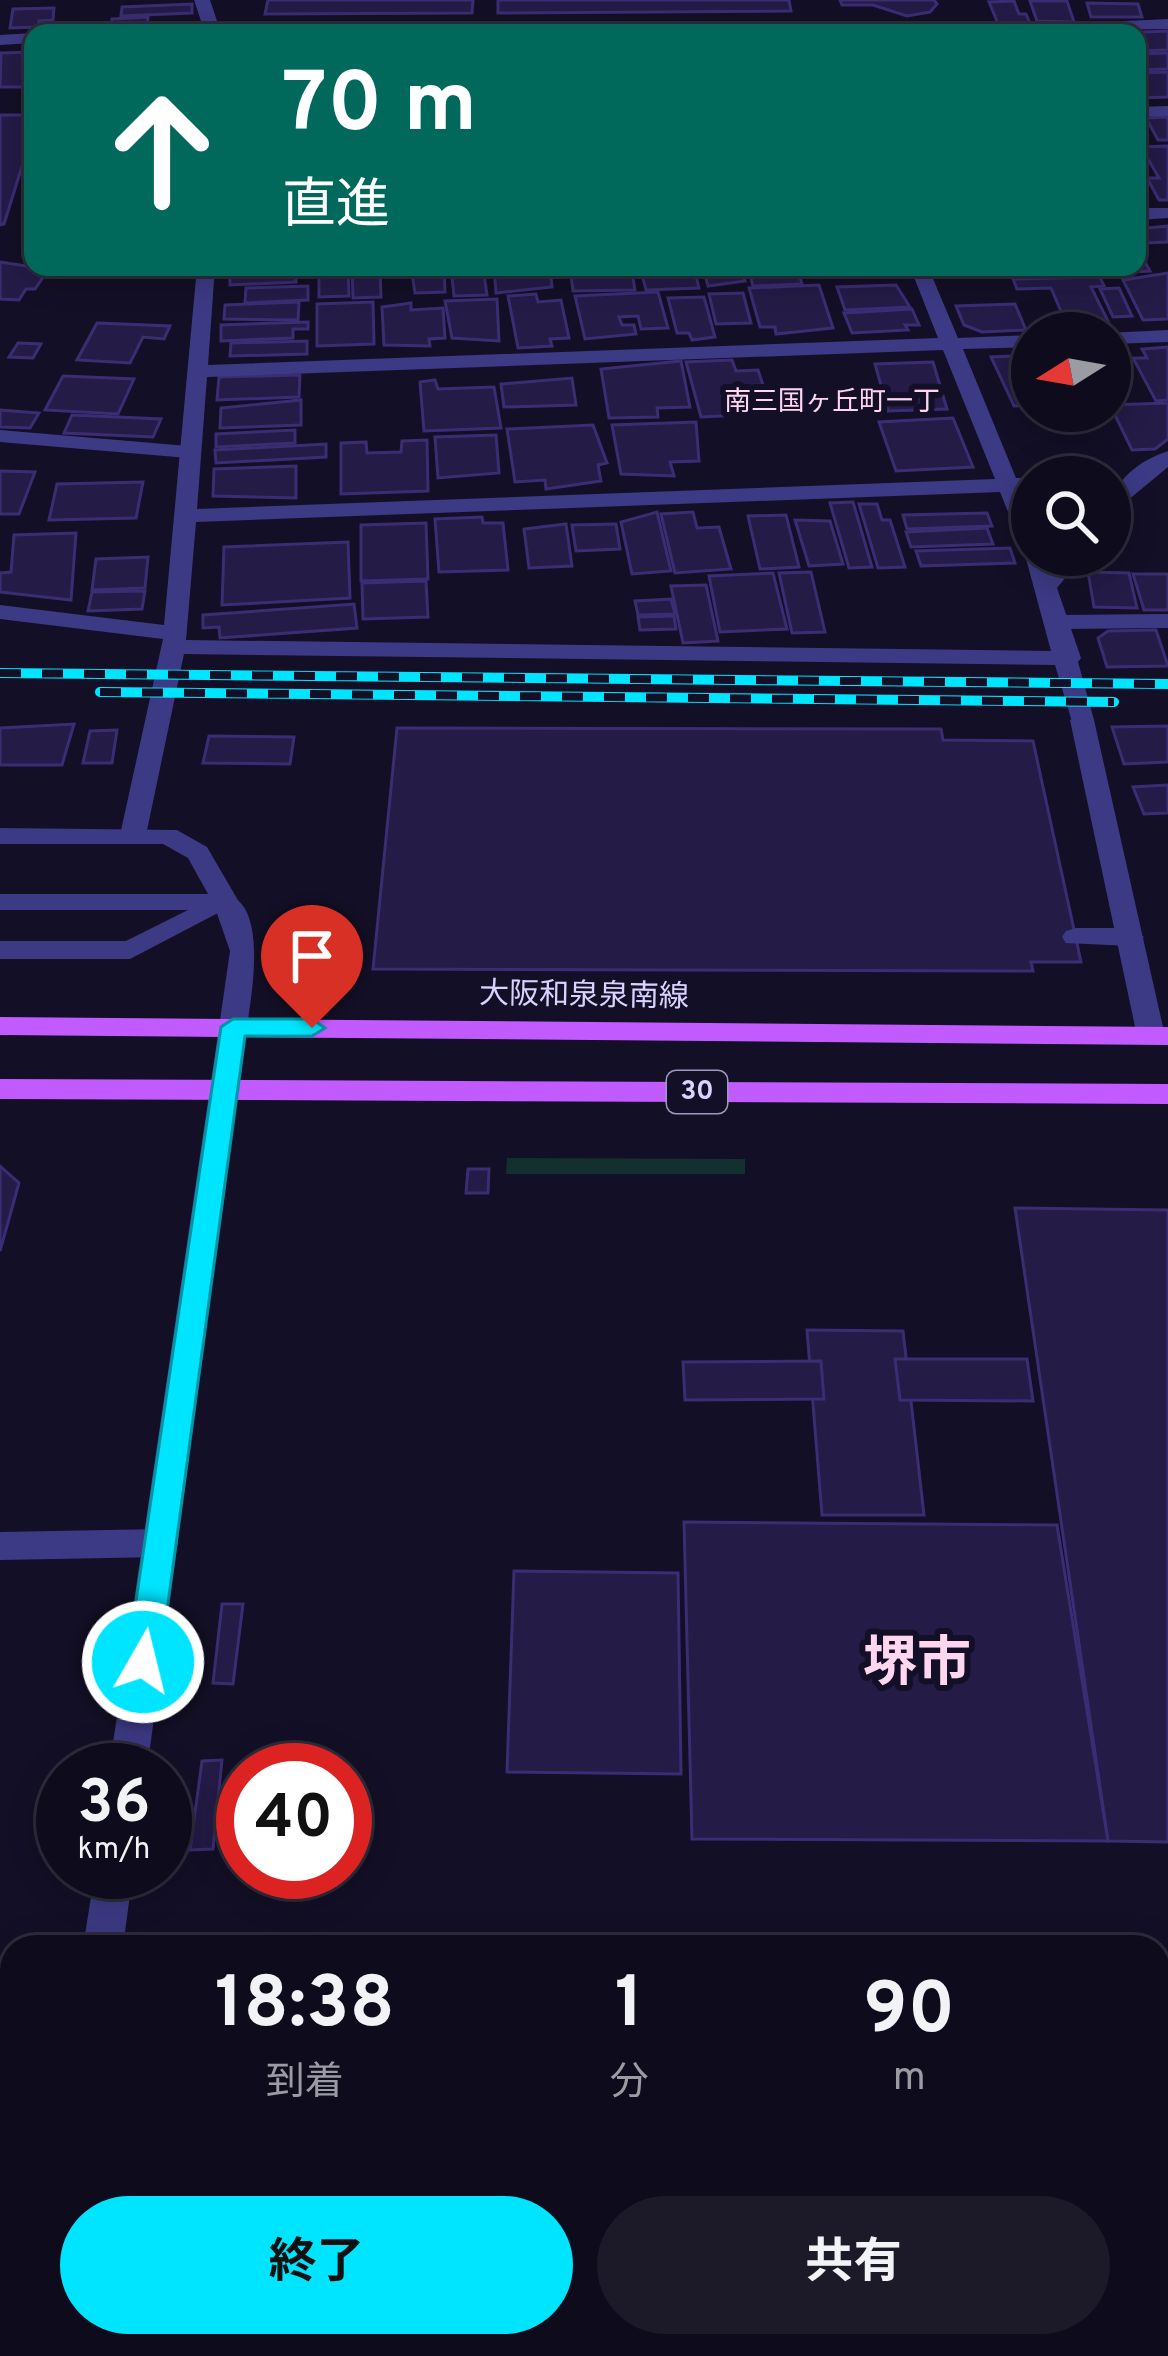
<!DOCTYPE html>
<html lang="ja">
<head>
<meta charset="utf-8">
<style>
  :root { --surface:#0e0b1c; --page:#1c1929; --text:#f1f3f6; --muted:#9b9ba3; --line:#2e2b3b; --accent:#00e5ff }
  body { margin:0; font-family:Overpass,"Noto Sans JP",sans-serif; background:var(--page); color:var(--text); height:100vh; display:flex; flex-direction:column; font-size:45px; white-space:nowrap }
  * { box-sizing:border-box; margin:0 }
  p { font-size:39px; color:var(--muted) }
  .icon { flex:none; width:66px; height:66px; fill:none; stroke:currentColor; stroke-width:2; stroke-linecap:round; stroke-linejoin:round }
  .map { position:relative; flex:1; overflow:hidden }
  .side { position:absolute; left:0px; top:1935px; width:1170px; height:423px; display:flex; flex-direction:column; background:var(--surface); border-radius:36px 36px 0 0; box-shadow:0 6px 30px #0003,0 0 0 3px var(--line) }
  .side>* { flex:none }
  .guide { position:absolute; left:24px; top:24px; width:1122px; height:252px; border-radius:24px; box-shadow:0 6px 30px #0003,0 0 0 3px var(--line); background:#00695c; color:#fff; overflow:hidden }
  .needle { width:78px; rotate:259deg }
  .buttons { position:absolute; left:1011px; top:312px; display:grid; gap:24px }
  .buttons a { display:grid; place-items:center; width:120px; height:120px; border-radius:50%; background:var(--surface); box-shadow:0 6px 30px #0003,0 0 0 3px var(--line); font-size:60px }
  .speed { position:absolute; left:36px; top:1743px; display:flex; gap:24px; font-size:60px; font-weight:700; text-align:center }
  .speed>* { display:grid; place-content:center; width:156px; height:156px; border-radius:50%; background:var(--surface); box-shadow:0 6px 30px #0003,0 0 0 3px var(--line); line-height:1 }
  .speed small { font-size:30px; font-weight:400 }
  .speed .limit { border:18px solid #d22; background:#fff; color:#111 }
  .pin { position:absolute; display:grid; place-items:center; width:102px; height:102px; color:#fff; margin:-123px -51px; border-radius:50% 50% 50% 0; rotate:-45deg; box-shadow:0 0 12px #0007 }
  .pin .icon { rotate:45deg }
  .me { position:absolute; width:132px; margin:-66px; rotate:8deg; stroke-linejoin:round; filter:drop-shadow(0 0 9px #0008) }
  .turn { display:flex; align-items:center; gap:42px; height:252px; padding:0 60px; font-size:54px }
  .turn .icon { width:156px; height:156px; stroke-width:2.5 }
  .turn b { display:block; font-size:84px; line-height:102px }
  .eta { display:flex; justify-content:space-evenly; align-items:center; height:204px; text-align:center }
  .eta b { font-size:72px; font-weight:700; line-height:84px }
  .button { display:flex; gap:24px; margin-top:auto; padding:24px 60px }
  .button a { flex:1; height:138px; border-radius:72px; background:var(--accent); color:#111; font-size:48px; font-weight:700; line-height:138px; text-align:center }
  .button a+a { background:var(--page); color:var(--text) }
  .map>svg:first-child { display:block }
  .green { fill:#12302f }
  .building { fill:#241b47; stroke:#3b2d73; stroke-width:3 }
  .lines { fill:none; stroke-linecap:round; stroke-linejoin:round }
  .service { fill:#3d3a85; fill-rule:evenodd }
  .pedestrian { fill:#3d3a85; fill-rule:evenodd }
  .minor { fill:#3d3a85; fill-rule:evenodd }
  .tertiary { fill:#3d3a85; fill-rule:evenodd }
  .primary { fill:#c25bff; fill-rule:evenodd }
  .rail-casing { stroke:#00e5ff; stroke-width:10 }
  .rail { stroke:#130f26; stroke-width:8; stroke-dasharray:21; stroke-linecap:butt }
  .route { fill:#00e5ff; stroke:#0095a6; stroke-width:3 }
  .labels { text-anchor:middle; dominant-baseline:central; stroke-width:12; stroke-linejoin:round; paint-order:stroke }
  .far-neighbourhood-label { font-size:27px; fill:#ffd6f0; stroke:#130f26 }
  .shield { fill:#130f26; stroke:#9e99be; stroke-width:3 }
  .shield-label { font-size:27px; font-weight:bold; fill:#d9d4ff }
  .street-label { font-size:30px; fill:#d9d4ff; stroke:#130f26 }
  .town-label { font-size:54px; font-weight:bold; fill:#ffd6f0; stroke:#130f26 }
</style>
</head>
<body>
<div class="map">
<svg width="1168" height="2356" viewBox="0 0 1168 2356">
  <rect width="100%" height="100%" fill="#130f26"/>
  <polygon class="green" points="507,1158 745,1159 745,1174 506,1174"/>
  <g class="building">
    <polygon points="268,0 473,0 472,13 265,14"/>
    <polygon points="498,0 789,0 791,11 498,13"/>
    <polygon points="840,0 934,0 937,4 930,12 907,16 873,5 842,5"/>
    <polygon points="1014,1 1019,14 1026,14 1031,26 999,26 989,2"/>
    <polygon points="1030,1 1067,1 1074,22 1037,21"/>
    <polygon points="1087,3 1138,4 1142,17 1091,17"/>
    <polygon points="192,4 192,13 121,16 122,7"/>
    <polygon points="54,8 53,20 39,21 38,27 10,28 13,9"/>
    <polygon points="148,17 147,30 111,31 112,19"/>
    <polygon points="1168,31 1168,50 1137,51 1137,33 1120,33"/>
    <polygon points="33,52 32,87 0,87 1,53"/>
    <polygon points="1168,53 1168,69 1137,70 1137,54"/>
    <polygon points="1168,72 1168,97 1137,98 1137,73"/>
    <polygon points="0,115 33,115 33,160 24,160 4,224 0,225"/>
    <polygon points="1168,117 1168,140 1158,140 1146,118"/>
    <polygon points="1168,146 1168,200 1159,200 1147,178 1159,178 1141,147"/>
    <polygon points="1168,226 1168,242 1145,243 1137,229"/>
    <polygon points="1137,248 1150,271 1086,274 1083,267 1137,267"/>
    <polygon points="0,262 33,267 50,267 35,289 26,289 19,300 0,299"/>
    <polygon points="230,267 314,267 314,275 296,276 296,282 230,285"/>
    <polygon points="319,267 348,267 349,296 319,297"/>
    <polygon points="352,267 380,267 381,297 353,298"/>
    <polygon points="411,267 444,267 445,292 415,293"/>
    <polygon points="451,267 483,267 487,295 454,296"/>
    <polygon points="494,267 550,267 552,287 496,293"/>
    <polygon points="570,267 631,267 635,290 573,291"/>
    <polygon points="640,267 694,268 699,288 646,290"/>
    <polygon points="703,267 741,267 745,281 708,286"/>
    <polygon points="748,267 797,267 802,284 753,286"/>
    <polygon points="962,267 1044,267 1048,273 967,277"/>
    <polygon points="1168,273 1168,319 1143,320 1123,280"/>
    <polygon points="1100,277 1104,286 1091,287 1108,321 1066,323 1051,288 1017,289 1013,279"/>
    <polygon points="819,285 833,328 776,334 775,327 760,327 749,288"/>
    <polygon points="896,285 910,307 845,310 837,287"/>
    <polygon points="308,286 308,300 245,303 246,288"/>
    <polygon points="1119,288 1132,316 1113,317 1100,289"/>
    <polygon points="658,292 668,328 641,329 638,316 619,317 622,325 634,325 636,334 585,339 575,296"/>
    <polygon points="743,293 751,323 716,324 709,294"/>
    <polygon points="536,294 538,302 561,300 569,338 550,339 552,346 518,348 508,296"/>
    <polygon points="704,297 715,337 692,340 689,333 677,333 668,298"/>
    <polygon points="497,299 499,341 452,338 445,301"/>
    <polygon points="299,302 298,320 224,319 225,305"/>
    <polygon points="373,302 374,344 317,346 317,304"/>
    <polygon points="411,303 411,310 443,308 445,338 429,339 430,346 384,345 382,307"/>
    <polygon points="1015,304 1026,330 982,332 964,325 956,306"/>
    <polygon points="912,309 919,325 905,325 908,330 852,333 844,313"/>
    <polygon points="308,322 308,329 293,329 293,338 221,341 221,325"/>
    <polygon points="97,323 170,326 164,339 143,337 130,363 77,360"/>
    <polygon points="307,341 307,354 230,356 231,343"/>
    <polygon points="18,343 41,344 33,358 9,357"/>
    <polygon points="1168,347 1168,400 1156,401 1133,358 1147,358 1142,349"/>
    <polygon points="1032,355 1032,405 1014,406 991,357"/>
    <polygon points="732,360 736,371 758,370 763,385 740,386 743,396 779,394 784,413 701,417 686,362"/>
    <polygon points="681,361 690,407 657,408 658,417 609,418 601,369"/>
    <polygon points="933,362 947,409 888,411 875,364"/>
    <polygon points="300,375 299,397 217,400 219,377"/>
    <polygon points="63,376 134,379 118,414 45,410"/>
    <polygon points="572,378 576,405 504,407 501,384"/>
    <polygon points="435,380 438,389 494,387 501,428 424,431 420,382"/>
    <polygon points="301,400 301,425 220,428 221,408"/>
    <polygon points="1168,403 1168,439 1155,449 1132,450 1110,405"/>
    <polygon points="0,410 39,413 30,428 0,427"/>
    <polygon points="72,415 161,419 153,437 64,433"/>
    <polygon points="953,418 973,467 896,471 879,422"/>
    <polygon points="696,422 699,461 670,462 674,476 621,474 612,425"/>
    <polygon points="593,425 607,463 598,465 601,481 546,489 545,480 515,482 507,429"/>
    <polygon points="295,430 295,443 216,447 216,434"/>
    <polygon points="496,435 499,473 438,478 435,437"/>
    <polygon points="427,440 428,491 341,494 341,443 366,442 367,453 401,452 402,441"/>
    <polygon points="326,444 326,457 216,463 215,450"/>
    <polygon points="296,466 296,498 213,496 214,469"/>
    <polygon points="0,471 35,472 19,514 0,514"/>
    <polygon points="143,482 136,518 49,520 57,484"/>
    <polygon points="853,502 872,567 849,568 830,503"/>
    <polygon points="859,504 877,504 882,520 890,520 905,567 878,568"/>
    <polygon points="657,512 671,571 632,574 621,522"/>
    <polygon points="693,512 697,528 719,527 731,569 675,573 661,514"/>
    <polygon points="987,513 992,526 907,529 903,515"/>
    <polygon points="786,515 799,567 760,569 748,516"/>
    <polygon points="482,517 483,523 503,523 508,570 439,572 435,519"/>
    <polygon points="795,520 830,521 843,564 809,566"/>
    <polygon points="426,523 428,579 361,581 361,525"/>
    <polygon points="566,524 572,566 529,568 524,529"/>
    <polygon points="616,524 620,549 576,551 572,525"/>
    <polygon points="987,528 993,544 911,547 906,532"/>
    <polygon points="76,533 71,600 0,592 0,573 11,572 14,535"/>
    <polygon points="348,542 350,598 222,605 224,547"/>
    <polygon points="1010,548 1015,563 921,566 916,551"/>
    <polygon points="148,557 145,588 92,590 96,559"/>
    <polygon points="811,572 825,632 792,633 779,573"/>
    <polygon points="1088,572 1129,573 1137,608 1094,607"/>
    <polygon points="773,573 787,629 720,632 709,576"/>
    <polygon points="1133,574 1168,574 1168,610 1144,610"/>
    <polygon points="426,581 428,617 363,619 362,583"/>
    <polygon points="706,585 718,641 683,643 671,586"/>
    <polygon points="145,591 142,609 88,611 92,592"/>
    <polygon points="671,599 675,614 638,615 635,601"/>
    <polygon points="354,604 357,628 220,638 219,627 203,628 203,615"/>
    <polygon points="674,616 676,629 640,630 638,617"/>
    <polygon points="1156,630 1168,666 1107,667 1098,638 1108,631"/>
    <polygon points="74,724 62,765 0,765 0,728"/>
    <polygon points="1168,726 1168,762 1124,764 1112,727"/>
    <polygon points="397,728 941,729 943,740 1033,741 1081,962 1031,962 1033,971 373,969"/>
    <polygon points="117,730 112,763 83,763 90,731"/>
    <polygon points="209,736 294,737 290,764 203,763"/>
    <polygon points="1168,785 1168,813 1144,814 1133,787"/>
    <polygon points="0,1166 19,1183 0,1251"/>
    <polygon points="468,1169 489,1169 488,1193 466,1193"/>
    <polygon points="1015,1208 1168,1210 1168,1842 1108,1841"/>
    <polygon points="807,1330 903,1331 924,1515 822,1515"/>
    <polygon points="895,1359 1027,1359 1033,1401 900,1400"/>
    <polygon points="821,1361 824,1399 685,1400 683,1362"/>
    <polygon points="684,1522 1057,1525 1108,1841 692,1839"/>
    <polygon points="514,1571 678,1573 681,1774 507,1772"/>
    <polygon points="222,1604 243,1604 233,1684 213,1683"/>
    <polygon points="222,1760 213,1849 190,1850 202,1761"/>
    <rect x="1158" y="1969" width="10" height="280"/>
  </g>
  <g class="lines">
    <g class="service">
      <polygon points="1168,19 1168,29 1013,31 1021,26"/>
      <polygon points="0,430 188,446 199,452 188,458 0,442"/>
      <polygon points="1168,614 1168,628 1059,629 1047,622 1059,615"/>
      <polygon points="0,828 177,830 207,847 239,902 130,959 0,959 0,941 126,941 188,910 0,910 0,894 208,894 188,858 163,844 0,844"/>
      <polygon points="1076,928 1130,928 1144,937 1130,946 1066,943 1062,937 1066,931"/>
    </g>
    <g class="pedestrian">
      <polygon points="161,1529 173,1533 178,1543 173,1553 161,1557 0,1560 0,1532"/>
      <polygon points="12,2027 12,2065 0,2067 0,2029"/>
    </g>
    <g class="minor">
      <polygon points="194,0 210,0 221,33 205,33"/>
      <polygon points="676,28 851,28 859,33 668,33"/>
      <polygon points="33,33 33,43 0,45 0,35"/>
      <polygon points="1168,106 1168,116 1137,117 1137,107"/>
      <polygon points="1137,208 1168,208 1168,218 1137,220"/>
      <path d="M197,267H215L208,365L938,338L910,267H928L958,338L1032,335V347L963,349L1016,478H1032V490L1021,491L1032,517V555H1047L1051,567L1061,555H1084L1057,588L1081,658L1078,662L1094,720L1091,725H1073L1055,665L184,654L146,835L142,841H124L120,835L163,639L0,619V605L164,625ZM943,350L995,479L197,509L207,377ZM1000,492L1021,544L1029,550L1025,555L1051,651L186,640L196,522Z"/>
      <polygon points="1168,330 1168,342 1110,344 1106,333"/>
      <path d="M1168,451V467L1110,515C1110,482 1138,461 1168,451Z"/>
      <path d="M226,894C269,905 251,996 247,1027L233,1036L219,1027L230,951L213,902Z"/>
      <rect x="1158" y="2296" width="10" height="44"/>
    </g>
    <g class="tertiary">
      <polygon points="1082,713 1094,720 1165,1036 1151,1045 1137,1036 1070,720"/>
      <polygon points="233,1018 247,1027 147,1770 109,1770 219,1027"/>
      <polygon points="95,1872 133,1872 123,1947 83,1947"/>
      <polygon points="22,2346 66,2346 65,2356 21,2356"/>
    </g>
    <g class="primary">
      <polygon points="0,1017 1168,1027 1168,1045 0,1035"/>
      <polygon points="0,1079 1168,1084 1168,1104 0,1099"/>
    </g>
    <defs>
      <g id="rail">
        <polyline points="0,673 1168,684"/>
        <polyline points="100,692 1114,702"/>
      </g>
    </defs>
    <use href="#rail" class="rail-casing"/>
    <use href="#rail" class="rail"/>
  </g>
  <polygon class="route" points="233,1019 312,1019 325,1028 312,1036 245,1036 160,1662 155,1672 132,1672 127,1662 221,1027"/>
  <g class="labels">
    <g class="far-neighbourhood-label">
      <text x="832" y="403">南三国ヶ丘町一丁</text>
    </g>
    <rect class="shield" x="667" y="1071" width="60" height="42" rx="9"/>
    <g class="shield-label">
      <text x="697" y="1092">30</text>
    </g>
    <g class="street-label">
      <text transform="translate(584 997) rotate(1)">大阪和泉泉南線</text>
    </g>
    <g class="town-label">
      <text x="917" y="1666">堺市</text>
    </g>
  </g>
</svg>
<div class="buttons">
<a><svg class="needle" viewBox="-14 -14 28 28"><path d="M0-13l5 13h-10z" fill="#e53935"/><path d="M0 13l5-13h-10z" fill="#9b9ba3"/></svg></a>
<a><svg class="icon" aria-label="search" viewBox="0 0 24 24"><circle cx="10" cy="10" r="6"/><path d="M15 15l6 6"/></svg></a>
</div>
<div class="speed"><div>36<small>km/h</small></div><div class="limit">40</div></div>
<div class="pin" style="left:312px;top:1028px;background:#d93025"><svg class="icon" aria-label="arrive" viewBox="0 0 24 24"><path d="M6 21V4h12l-3 4 3 4H6"/></svg></div>
<svg class="me" style="left:143px;top:1662px" viewBox="-20 -20 40 40"><circle r="17" fill="#00e5ff" stroke="#fff" stroke-width="3"/><path d="M0-11L8 9 0 5-8 9z" fill="#fff"/></svg>
<div class="guide">
<div class="turn"><svg class="icon" aria-label="ahead" viewBox="0 0 24 24"><path d="M12 20V5M6 11l6-6 6 6"/></svg><div><b>70 m</b>直進</div></div>
</div>
<section class="side">
<div class="eta">
<div><b>18:38</b><p>到着</p></div>
<div><b>1</b><p>分</p></div>
<div><b>90</b><p>m</p></div>
</div>
<div class="button"><a>終了</a><a>共有</a></div>
</section>
</div>
</body>
</html>
